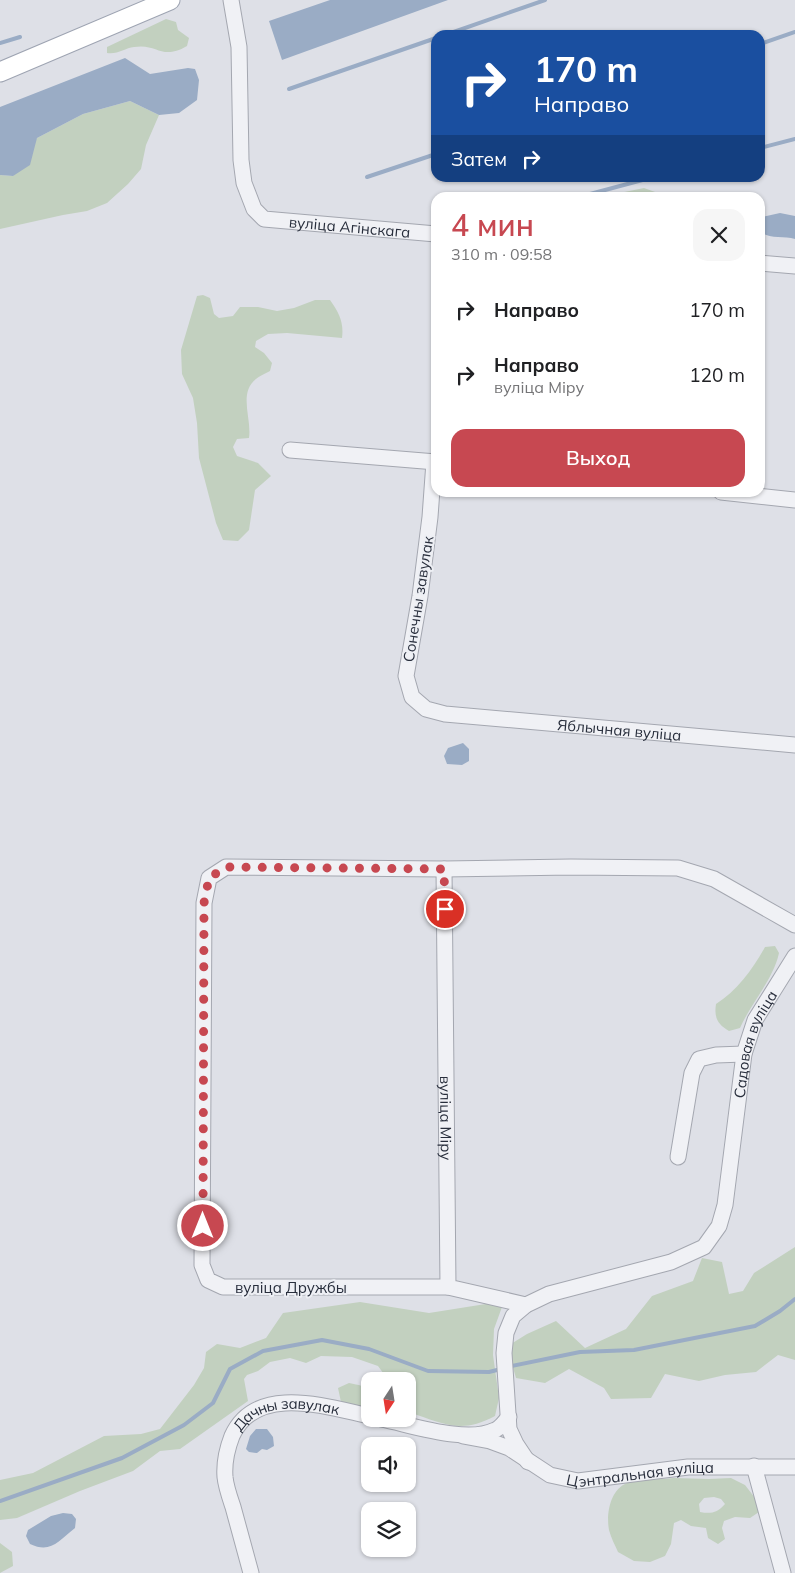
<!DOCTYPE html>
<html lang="ru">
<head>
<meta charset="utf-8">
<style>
  :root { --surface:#fff; --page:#f6f6f6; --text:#202124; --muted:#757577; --accent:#c74851 }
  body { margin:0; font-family:Mulish,sans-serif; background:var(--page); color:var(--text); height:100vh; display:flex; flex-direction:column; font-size:19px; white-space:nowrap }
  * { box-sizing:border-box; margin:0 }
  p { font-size:16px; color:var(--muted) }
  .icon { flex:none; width:28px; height:28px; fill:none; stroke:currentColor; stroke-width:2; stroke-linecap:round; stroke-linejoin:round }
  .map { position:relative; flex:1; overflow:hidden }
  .panel { position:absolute; left:431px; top:192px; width:334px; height:305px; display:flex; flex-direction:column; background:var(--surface); border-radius:15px; box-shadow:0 1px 4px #0004 }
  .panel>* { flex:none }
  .banner { position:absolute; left:431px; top:30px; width:334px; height:152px; border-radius:15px; box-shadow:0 1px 4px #0004; background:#1a4fa0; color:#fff; overflow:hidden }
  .needle { width:32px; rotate:192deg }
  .buttons { position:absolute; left:361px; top:1372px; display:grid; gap:10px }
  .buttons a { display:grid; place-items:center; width:55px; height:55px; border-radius:10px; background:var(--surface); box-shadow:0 1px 4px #0004; font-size:25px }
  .pin { position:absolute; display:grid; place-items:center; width:42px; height:42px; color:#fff; margin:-21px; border:2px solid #fff; border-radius:50%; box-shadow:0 1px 5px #0007 }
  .me { position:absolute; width:55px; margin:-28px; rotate:0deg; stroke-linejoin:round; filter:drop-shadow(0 0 4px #0008) }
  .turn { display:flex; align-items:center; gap:18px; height:105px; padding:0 20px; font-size:22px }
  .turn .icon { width:65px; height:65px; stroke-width:2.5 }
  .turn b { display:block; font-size:35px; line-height:42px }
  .then { display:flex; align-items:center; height:48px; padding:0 20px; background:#0003; gap:10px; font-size:19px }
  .round { display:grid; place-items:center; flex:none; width:52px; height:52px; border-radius:15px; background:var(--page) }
  .head { display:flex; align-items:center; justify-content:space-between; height:85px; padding:0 20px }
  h1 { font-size:30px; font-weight:600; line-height:38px; color:var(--accent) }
  .primary-button { display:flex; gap:10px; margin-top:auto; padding:10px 20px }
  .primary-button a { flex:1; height:58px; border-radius:15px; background:var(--accent); color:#fff; font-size:20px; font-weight:600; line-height:58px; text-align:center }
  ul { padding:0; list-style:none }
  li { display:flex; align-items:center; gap:15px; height:65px; padding:0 20px }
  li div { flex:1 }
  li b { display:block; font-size:19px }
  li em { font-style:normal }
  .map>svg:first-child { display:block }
  .green { fill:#c2d0bf; fill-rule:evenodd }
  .water { fill:#9aacc5 }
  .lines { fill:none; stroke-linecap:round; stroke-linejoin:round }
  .stream { stroke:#9aacc5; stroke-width:4 }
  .minor-casing { stroke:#a4a7b0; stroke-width:17 }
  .major-casing { stroke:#9ea4b2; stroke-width:21 }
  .minor { stroke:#f0f1f5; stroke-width:15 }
  .major { stroke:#fff; stroke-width:19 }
  .route { stroke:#c74851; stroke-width:9; stroke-dasharray:0 16.2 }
  .labels { text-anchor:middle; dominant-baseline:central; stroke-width:4; stroke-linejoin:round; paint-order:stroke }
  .street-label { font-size:15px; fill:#282e3c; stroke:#edeff4 }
</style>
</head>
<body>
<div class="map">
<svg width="795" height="1573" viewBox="0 0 795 1573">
  <rect width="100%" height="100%" fill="#dee0e7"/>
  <g class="green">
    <path d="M166,19L176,22L178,30L189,38L187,46C161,61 158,43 134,47C125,48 117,55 107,53V47Z"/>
    <polygon points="130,101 159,115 146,145 141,169 128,184 107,203 87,211 63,215 0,229 0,175 13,176 37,138 83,114"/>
    <polygon points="644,188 669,197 600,197"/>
    <path d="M203,295L210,298L214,314L219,318L233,316L240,307H258L277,311L294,308L315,300H330C339,313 344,322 342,338L287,333L268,334L256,341L255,347L264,353L272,363L270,371C265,374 259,376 256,379C238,393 252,419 249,438L237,439L233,447L237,456L258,463L271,476L255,490L249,530L238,541L223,540L216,523L199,458L197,423L193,398L182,374L181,350L197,296Z"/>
    <path d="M775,946L779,953C773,980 751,1003 740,1028L729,1031C717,1024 714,1017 716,1004C737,991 753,969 765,947Z"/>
    <polygon points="795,1247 795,1360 778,1355 756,1372 725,1375 699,1381 665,1374 651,1398 611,1399 604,1388 569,1369 545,1383 516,1378 510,1357 511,1344 527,1334 556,1321 585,1348 626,1329 652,1296 693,1281 702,1258 722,1262 729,1294 743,1291 754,1273"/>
    <path d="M360,1302L429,1313L492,1303L502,1307L494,1329L493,1355L499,1398L495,1416C460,1435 443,1423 408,1412V1381H389L378,1366L352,1357L321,1356L306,1363L290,1358L270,1362L258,1371L247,1375L244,1379L248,1401L180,1449L160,1451L133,1471L80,1491L17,1518L0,1520V1480L33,1473L104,1436L141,1434L160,1429L194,1385L204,1368L206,1352L217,1344L240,1348L266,1338L283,1313Z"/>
    <path d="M349,1383C370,1387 370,1388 370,1409L341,1402L338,1388Z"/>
    <path d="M674,1478L709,1479L731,1478L745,1485L755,1498L759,1512L750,1518L735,1517L724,1521L722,1528L725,1539L718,1544L708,1538L706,1528L691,1526L681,1520L674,1523L671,1544L665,1556L650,1562L634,1561L618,1552C615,1545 611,1538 609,1530C606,1514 610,1490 627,1483C642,1478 658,1480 674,1478ZM714,1497L721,1499L725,1504C717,1513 711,1514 700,1512L699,1504L704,1498Z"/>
    <polygon points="0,1543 12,1552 13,1566 0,1573"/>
  </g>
  <g class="water">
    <polygon points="330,0 448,0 282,60 269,21"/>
    <polygon points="125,58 150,74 188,68 195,69 199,80 197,100 179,113 159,115 130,101 83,114 37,138 30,165 13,176 0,175 0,107"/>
    <path d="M780,213L795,216V239C784,235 769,240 760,231L762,217Z"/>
    <polygon points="463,743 469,749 469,761 462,765 447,764 444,756 448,748"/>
    <polygon points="256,1429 267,1429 273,1437 274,1446 267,1450 262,1449 257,1453 249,1452 246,1449 250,1436"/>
    <path d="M63,1513L72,1514L76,1519L75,1528C58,1541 51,1554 30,1544L26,1536L28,1530L51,1516Z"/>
  </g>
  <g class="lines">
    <g class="stream">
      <polyline points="445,35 545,0"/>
      <polyline points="0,43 20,37"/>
      <polyline points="760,44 795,32"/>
      <polyline points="289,89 436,38"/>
      <polyline points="760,148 795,139"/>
      <polyline points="367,177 436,154"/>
      <polyline points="575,198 650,178"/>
      <polyline points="507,1367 580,1352 634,1350 755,1326 780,1311 795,1299"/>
      <polyline points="0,1501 122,1458 184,1425 213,1403 230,1369 263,1351 322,1340 369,1349 428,1371 489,1372 501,1369"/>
    </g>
    <defs>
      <g id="minor">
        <path id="s1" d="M231,0L239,47L241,160L244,183L254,209L264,219L436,234"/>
        <polyline points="760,263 795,266"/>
        <polyline points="290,450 436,462"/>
        <path id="s2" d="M434,462L430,517L420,596L406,676L412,697L426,709L445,714L795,745"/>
        <polyline points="721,492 795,500"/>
        <path id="s3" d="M444,869L448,1287L526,1305"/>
        <polyline points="678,1157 692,1073 699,1059 716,1055 744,1054"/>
        <polyline points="448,1287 223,1287 208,1280 202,1265 204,903 209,878 226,867 444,869 571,867 678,868 714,879 795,925"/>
        <path d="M381,1419C412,1425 467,1444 495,1430C501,1428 505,1421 509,1417"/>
        <path id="s4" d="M463,1436L490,1441L509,1448L550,1475L578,1481L688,1467H795"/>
        <path id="s5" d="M528,1462L516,1444L509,1429L504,1353L506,1333L513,1316L526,1305L549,1294L671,1262L704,1247L719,1226L725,1205L744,1054L755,1020L795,956"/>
        <polyline points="754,1466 783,1573"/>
        <path id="s6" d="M251,1573C245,1551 239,1529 233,1507C230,1498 226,1487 225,1477C224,1464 227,1449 232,1436C256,1383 327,1407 370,1416"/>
      </g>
      <polyline id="major" points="0,72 170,0"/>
    </defs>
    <use href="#minor" class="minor-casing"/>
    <use href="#major" class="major-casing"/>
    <use href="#minor" class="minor"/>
    <use href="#major" class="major"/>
  </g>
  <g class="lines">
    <polyline class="route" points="203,1226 204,903 209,878 226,867 444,869 445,909"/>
  </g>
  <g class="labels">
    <g class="street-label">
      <text stroke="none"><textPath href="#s1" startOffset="312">вуліца Агінскага</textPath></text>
      <text transform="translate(418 599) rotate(-81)">Сонечны завулак</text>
      <text stroke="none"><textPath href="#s2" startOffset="451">Яблычная вуліца</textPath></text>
      <text stroke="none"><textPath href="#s5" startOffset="570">Садовая вуліца</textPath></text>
      <text stroke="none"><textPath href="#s3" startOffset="249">вуліца Міру</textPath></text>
      <text x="291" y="1287">вуліца Дружбы</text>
      <text stroke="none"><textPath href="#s6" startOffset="206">Дачны завулак</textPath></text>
      <text stroke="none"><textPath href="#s4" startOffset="188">Цэнтральная вуліца</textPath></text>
    </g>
  </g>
</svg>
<div class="buttons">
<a><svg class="needle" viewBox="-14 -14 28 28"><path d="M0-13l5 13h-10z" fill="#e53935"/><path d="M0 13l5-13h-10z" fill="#757577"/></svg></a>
<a><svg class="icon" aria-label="sound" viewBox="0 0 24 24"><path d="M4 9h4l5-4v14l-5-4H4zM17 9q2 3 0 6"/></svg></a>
<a><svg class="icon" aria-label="layers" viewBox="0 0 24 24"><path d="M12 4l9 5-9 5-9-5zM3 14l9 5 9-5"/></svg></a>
</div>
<div class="pin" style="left:445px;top:909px;background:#d93025"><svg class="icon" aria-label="arrive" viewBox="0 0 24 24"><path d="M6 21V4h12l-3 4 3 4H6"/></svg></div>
<svg class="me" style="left:203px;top:1226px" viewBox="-20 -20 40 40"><circle r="17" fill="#c74851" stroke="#fff" stroke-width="3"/><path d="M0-11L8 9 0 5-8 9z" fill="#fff"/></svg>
<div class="banner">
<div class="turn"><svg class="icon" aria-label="right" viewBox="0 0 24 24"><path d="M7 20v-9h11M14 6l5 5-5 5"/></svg><div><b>170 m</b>Направо</div></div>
<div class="then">Затем<svg class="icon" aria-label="right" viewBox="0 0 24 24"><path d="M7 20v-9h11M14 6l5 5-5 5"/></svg></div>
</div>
<section class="panel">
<div class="head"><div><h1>4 мин</h1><p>310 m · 09:58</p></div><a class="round"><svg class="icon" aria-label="close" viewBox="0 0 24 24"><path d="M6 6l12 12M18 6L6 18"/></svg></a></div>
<ul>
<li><svg class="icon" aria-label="right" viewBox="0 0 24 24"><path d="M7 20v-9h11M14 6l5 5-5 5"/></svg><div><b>Направо</b></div><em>170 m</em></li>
<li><svg class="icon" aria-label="right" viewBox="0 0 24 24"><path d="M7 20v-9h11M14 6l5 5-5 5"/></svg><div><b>Направо</b><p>вуліца Міру</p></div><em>120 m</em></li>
</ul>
<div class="primary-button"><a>Выход</a></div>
</section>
</div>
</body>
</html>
